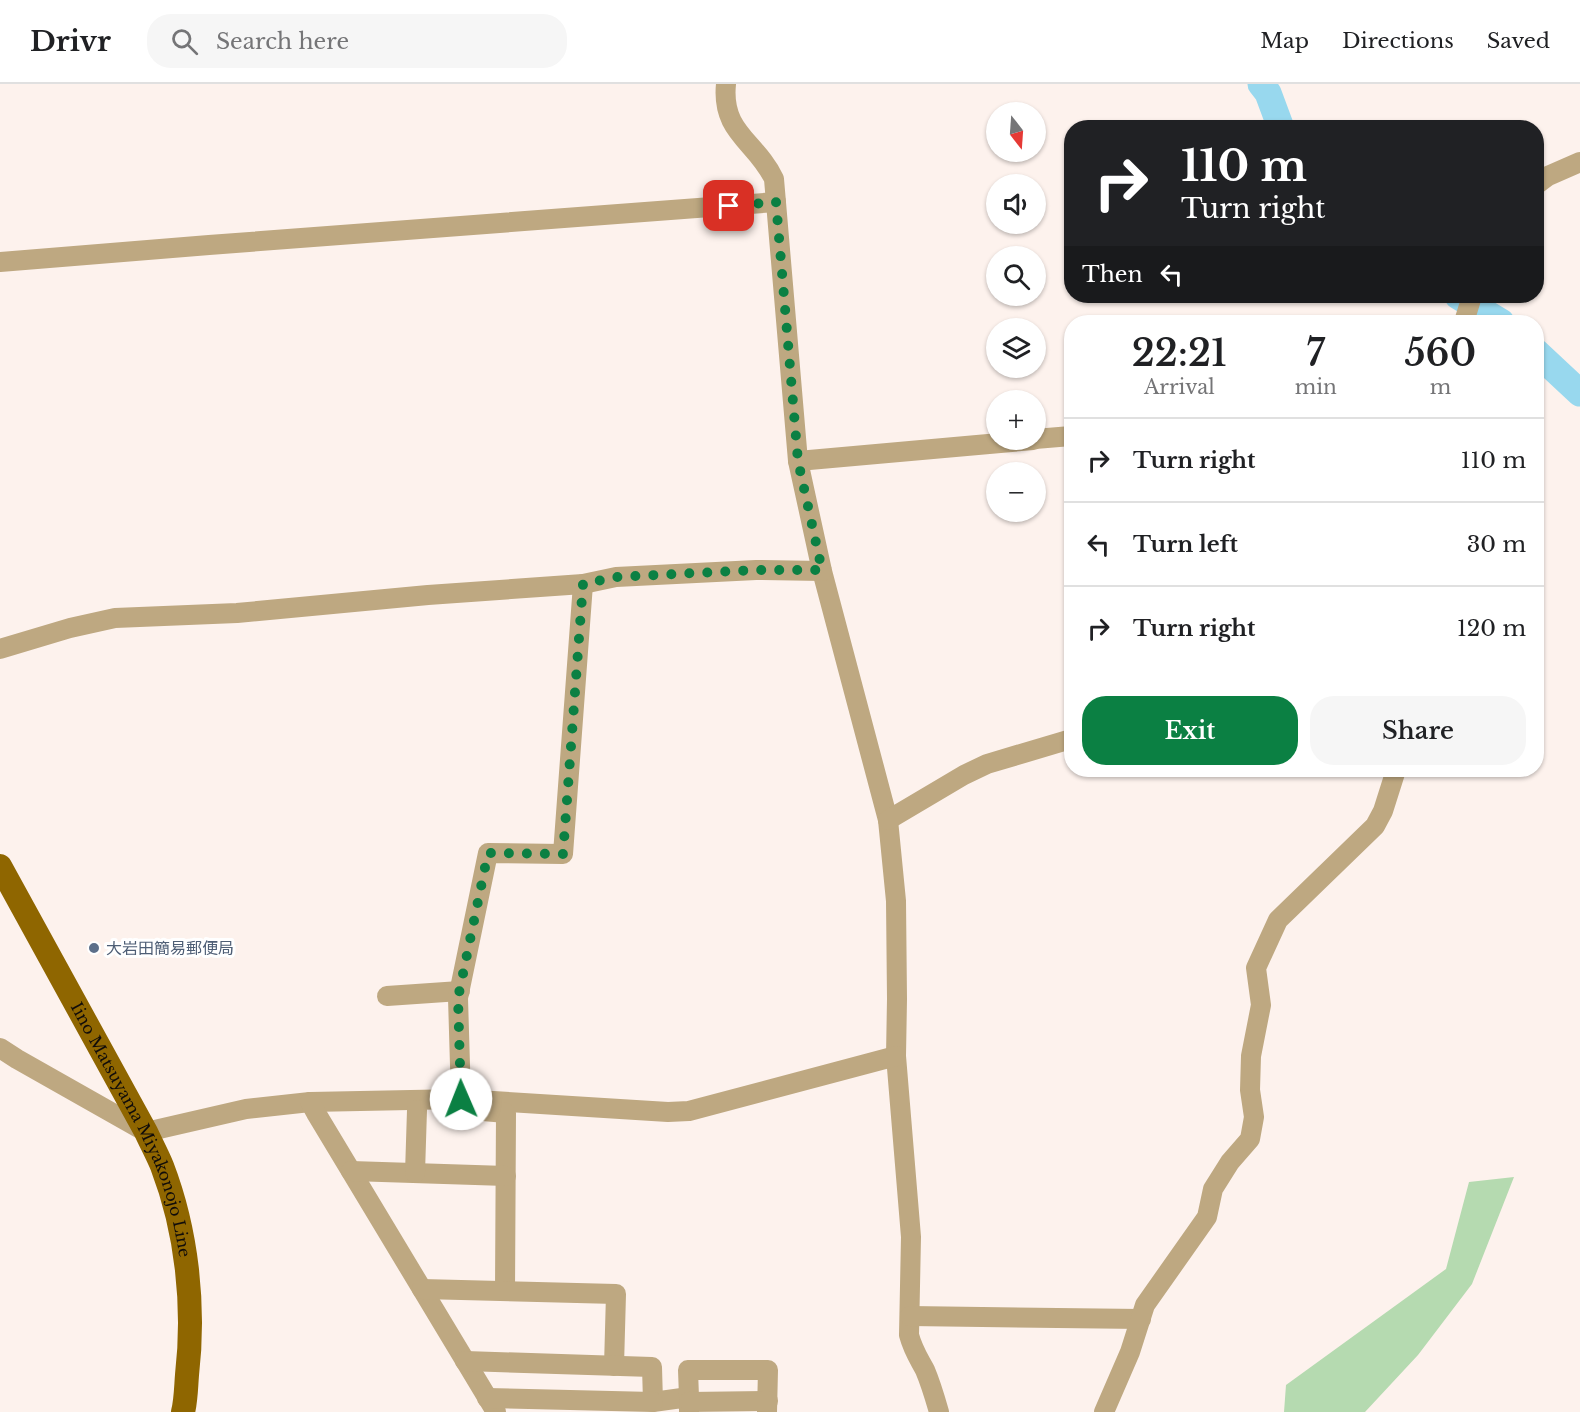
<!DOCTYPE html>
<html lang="en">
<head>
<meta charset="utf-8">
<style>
  :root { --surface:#fff; --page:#f6f6f6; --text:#202124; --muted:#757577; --line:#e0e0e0; --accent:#0b8043 }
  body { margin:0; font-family:"Libre Baskerville","Noto Sans JP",serif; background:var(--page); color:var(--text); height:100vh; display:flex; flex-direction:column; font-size:22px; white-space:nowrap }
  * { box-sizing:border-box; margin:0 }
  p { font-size:20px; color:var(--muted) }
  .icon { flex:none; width:33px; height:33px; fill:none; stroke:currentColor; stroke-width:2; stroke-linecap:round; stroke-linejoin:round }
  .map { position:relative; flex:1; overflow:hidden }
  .panel { position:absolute; left:1064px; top:231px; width:480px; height:462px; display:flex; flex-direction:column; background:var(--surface); border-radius:24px; box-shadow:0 2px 4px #0004 }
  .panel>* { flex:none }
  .guide { position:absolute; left:1064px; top:36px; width:480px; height:183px; border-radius:24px; box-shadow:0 2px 4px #0004; background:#202124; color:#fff; overflow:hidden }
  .needle { width:39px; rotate:163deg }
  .controls { position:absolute; left:986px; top:18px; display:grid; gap:12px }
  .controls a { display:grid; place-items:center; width:60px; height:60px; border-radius:50%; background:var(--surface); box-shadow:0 2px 4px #0004; font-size:30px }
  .pin { position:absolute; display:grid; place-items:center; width:51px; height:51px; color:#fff; margin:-26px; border-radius:12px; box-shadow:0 3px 9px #0006 }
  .me { position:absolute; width:66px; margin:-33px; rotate:359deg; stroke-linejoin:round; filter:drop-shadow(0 0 4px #0008) }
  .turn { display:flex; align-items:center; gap:21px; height:126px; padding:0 18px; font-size:27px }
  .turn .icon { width:78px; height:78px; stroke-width:2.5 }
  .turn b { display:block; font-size:42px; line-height:51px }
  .then { display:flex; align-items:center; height:57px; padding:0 18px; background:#0003; gap:12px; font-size:22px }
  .eta { display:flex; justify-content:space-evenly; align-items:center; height:102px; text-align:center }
  .eta b { font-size:36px; font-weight:600; line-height:42px }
  .cta { display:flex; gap:12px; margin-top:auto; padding:12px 18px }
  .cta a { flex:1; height:69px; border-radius:24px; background:var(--accent); color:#fff; font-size:24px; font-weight:600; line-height:69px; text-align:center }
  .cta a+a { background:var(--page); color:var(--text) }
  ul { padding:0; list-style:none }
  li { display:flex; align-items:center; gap:18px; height:84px; padding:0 18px; border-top:2px solid var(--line) }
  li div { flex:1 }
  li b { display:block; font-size:22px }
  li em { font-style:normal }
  header { display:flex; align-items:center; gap:36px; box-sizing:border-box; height:84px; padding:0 30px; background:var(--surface); border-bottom:2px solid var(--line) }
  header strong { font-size:28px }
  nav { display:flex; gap:33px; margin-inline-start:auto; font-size:21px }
  .search { width:420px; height:54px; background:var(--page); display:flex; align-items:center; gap:15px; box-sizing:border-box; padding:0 21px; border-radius:24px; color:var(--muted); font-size:22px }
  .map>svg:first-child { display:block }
  .green { fill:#b5dab0 }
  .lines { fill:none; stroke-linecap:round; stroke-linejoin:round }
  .river { stroke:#98d8ee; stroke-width:27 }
  .minor { stroke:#bea881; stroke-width:20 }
  .major { stroke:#8f6600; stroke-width:24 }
  .route { stroke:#0b8043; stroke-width:10; stroke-dasharray:0 18 }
  .service-dot { fill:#5c6f8a; stroke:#fff; stroke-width:2 }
  .labels { text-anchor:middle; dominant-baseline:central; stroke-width:6; stroke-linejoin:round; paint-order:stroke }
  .service-label { font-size:16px; fill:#4e5e75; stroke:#fff; text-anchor:start }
  .street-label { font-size:16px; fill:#100c0a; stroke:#fff }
</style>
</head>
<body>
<header>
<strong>Drivr</strong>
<div class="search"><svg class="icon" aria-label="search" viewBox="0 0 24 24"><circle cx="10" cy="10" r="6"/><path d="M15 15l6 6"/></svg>Search here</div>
<nav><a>Map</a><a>Directions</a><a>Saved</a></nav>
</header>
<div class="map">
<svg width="1580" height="1328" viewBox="0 0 1580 1328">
  <rect width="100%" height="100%" fill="#fdf2ed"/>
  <polygon class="green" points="1514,1093 1472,1200 1418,1271 1365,1328 1284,1328 1286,1301 1446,1185 1469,1098"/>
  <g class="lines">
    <g class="river">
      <polyline points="1261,0 1268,9 1281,44"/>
      <polyline points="1458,212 1501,238"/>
      <polyline points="1536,268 1580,309"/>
    </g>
    <g class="minor">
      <path d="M726,0C721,49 756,57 774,95L798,377L822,487L888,736L896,817L897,915L896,972L911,1153L909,1251C913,1266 918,1273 925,1286C931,1300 935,1314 939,1328"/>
      <polyline points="1536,101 1548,92 1580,78"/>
      <polyline points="0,178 209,161 776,118"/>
      <polyline points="1464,238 1472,212"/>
      <polyline points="1035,355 1071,352"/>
      <polyline points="798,377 1033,356"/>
      <polyline points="0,565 70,544 115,534 237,529 428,511 583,500 616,493 756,486 822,487"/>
      <polyline points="888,736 964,691 987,680 1071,655"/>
      <polyline points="387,912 460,907"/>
      <polyline points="0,964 17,975 146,1048 246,1025 310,1018 461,1015 668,1028 689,1027 896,972"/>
      <polyline points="461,1015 458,914 488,769 563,770 583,500"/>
      <polyline points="310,1018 316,1029 496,1328"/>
      <polyline points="483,1027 506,1029 505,1207"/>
      <polyline points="351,1087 506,1092"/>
      <polyline points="415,1089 417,1026"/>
      <polyline points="422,1205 616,1210 614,1282"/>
      <polyline points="910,1232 1141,1235"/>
      <polyline points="465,1277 652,1283 653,1318 689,1313 689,1328"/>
      <polyline points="689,1313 688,1286 768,1286 767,1328"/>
      <polyline points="487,1314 653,1318"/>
      <polyline points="689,1318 768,1317"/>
      <polyline points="1104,1328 1130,1268 1145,1221 1207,1133 1213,1105 1230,1078 1250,1055 1254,1033 1250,1006 1251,972 1261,921 1256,884 1278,836 1375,742 1383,727 1396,686"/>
    </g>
    <path class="major" id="s1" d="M0,782L146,1048C151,1059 157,1070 162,1082C187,1147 195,1222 187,1291C186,1303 186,1316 183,1328"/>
  </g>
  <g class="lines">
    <polyline class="route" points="461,1015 458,914 488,769 563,770 583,500 616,493 756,486 822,486 798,377 776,118 729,122"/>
  </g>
  <circle class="service-dot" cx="94" cy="864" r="6"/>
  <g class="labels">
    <g class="service-label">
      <text x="106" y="864">大岩田簡易郵便局</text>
    </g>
    <g class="street-label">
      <text stroke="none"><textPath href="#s1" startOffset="296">Iino Matsuyama Miyakonojo Line</textPath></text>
    </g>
  </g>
</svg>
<div class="controls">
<a><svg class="needle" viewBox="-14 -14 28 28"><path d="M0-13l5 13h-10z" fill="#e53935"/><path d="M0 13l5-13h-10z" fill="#757577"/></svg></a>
<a><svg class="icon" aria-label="sound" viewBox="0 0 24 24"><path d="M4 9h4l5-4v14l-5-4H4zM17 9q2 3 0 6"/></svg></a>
<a><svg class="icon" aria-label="search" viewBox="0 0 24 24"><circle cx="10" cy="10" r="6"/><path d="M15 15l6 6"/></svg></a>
<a><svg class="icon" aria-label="layers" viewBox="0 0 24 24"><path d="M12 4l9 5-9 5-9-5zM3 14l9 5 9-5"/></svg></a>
<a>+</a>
<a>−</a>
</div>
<div class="pin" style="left:729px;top:122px;background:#d93025"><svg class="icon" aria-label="arrive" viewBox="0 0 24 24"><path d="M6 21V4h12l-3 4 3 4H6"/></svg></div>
<svg class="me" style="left:461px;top:1015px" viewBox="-20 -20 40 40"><circle r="19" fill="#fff"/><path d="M0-13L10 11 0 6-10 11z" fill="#0b8043"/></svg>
<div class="guide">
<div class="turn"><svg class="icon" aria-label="right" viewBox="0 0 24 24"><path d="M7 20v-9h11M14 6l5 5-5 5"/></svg><div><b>110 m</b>Turn right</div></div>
<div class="then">Then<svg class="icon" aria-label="left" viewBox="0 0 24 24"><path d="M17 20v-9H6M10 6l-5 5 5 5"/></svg></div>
</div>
<section class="panel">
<div class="eta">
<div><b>22:21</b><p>Arrival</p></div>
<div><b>7</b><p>min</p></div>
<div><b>560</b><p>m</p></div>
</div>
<ul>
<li><svg class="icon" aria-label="right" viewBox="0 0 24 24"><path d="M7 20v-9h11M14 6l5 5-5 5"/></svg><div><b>Turn right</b></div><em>110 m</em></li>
<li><svg class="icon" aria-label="left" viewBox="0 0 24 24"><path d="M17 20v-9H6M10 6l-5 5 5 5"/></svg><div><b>Turn left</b></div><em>30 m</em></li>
<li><svg class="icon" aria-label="right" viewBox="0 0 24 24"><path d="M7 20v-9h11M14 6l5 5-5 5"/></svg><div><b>Turn right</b></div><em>120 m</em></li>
</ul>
<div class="cta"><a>Exit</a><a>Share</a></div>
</section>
</div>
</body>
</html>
